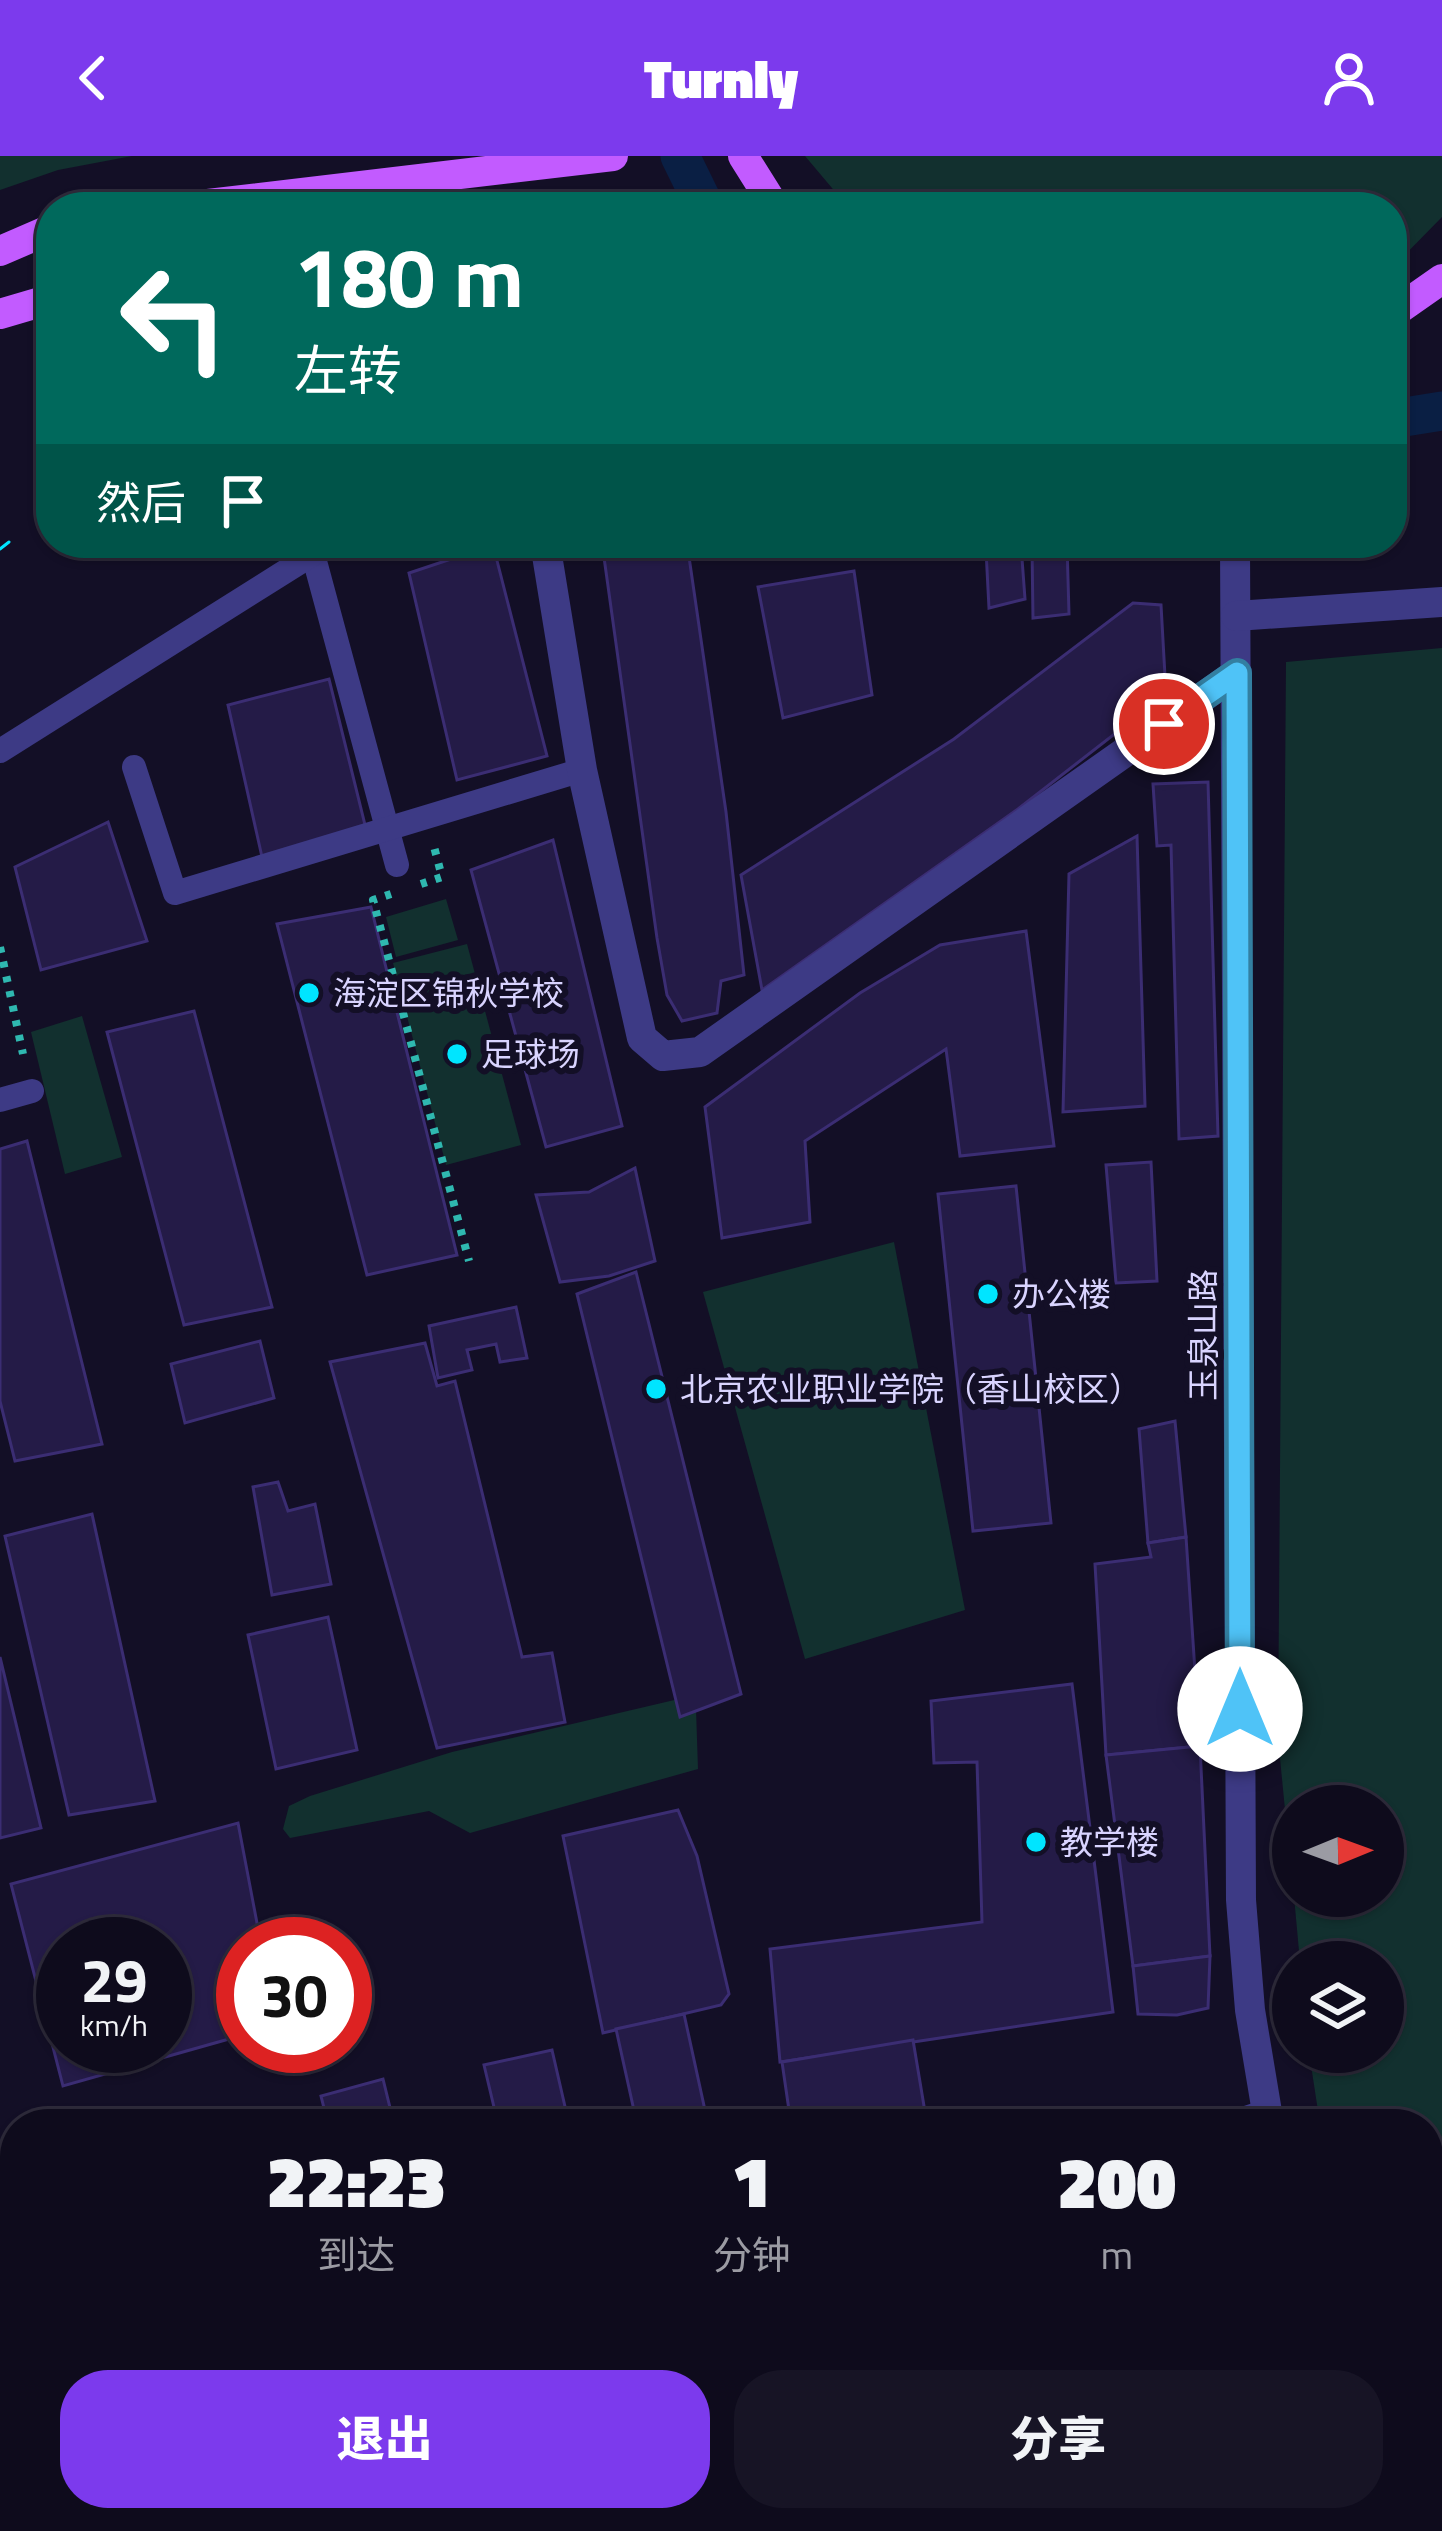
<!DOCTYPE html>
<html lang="zh">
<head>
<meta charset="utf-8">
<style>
  :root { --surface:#0e0b1c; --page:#171425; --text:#f1f3f6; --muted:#9b9ba3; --line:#2e2b3b; --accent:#7c3aed }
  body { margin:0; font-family:"Titillium Web","Noto Sans SC",sans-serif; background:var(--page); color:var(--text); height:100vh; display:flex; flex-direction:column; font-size:45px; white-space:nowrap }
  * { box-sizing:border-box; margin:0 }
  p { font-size:39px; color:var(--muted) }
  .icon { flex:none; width:66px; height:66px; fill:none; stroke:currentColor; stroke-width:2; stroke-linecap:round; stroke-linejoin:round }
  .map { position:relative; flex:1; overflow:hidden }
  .panel { position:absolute; left:0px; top:1953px; width:1443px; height:423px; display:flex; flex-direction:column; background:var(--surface); border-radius:48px 48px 0 0; box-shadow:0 3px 9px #0004,0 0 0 3px var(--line) }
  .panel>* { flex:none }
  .hud { position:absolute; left:36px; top:36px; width:1371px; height:366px; border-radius:48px; box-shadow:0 3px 9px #0004,0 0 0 3px var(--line); background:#00695c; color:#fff; overflow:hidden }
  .needle { width:78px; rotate:89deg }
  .buttons { position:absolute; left:1272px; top:1629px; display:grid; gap:24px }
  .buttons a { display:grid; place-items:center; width:132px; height:132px; border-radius:50%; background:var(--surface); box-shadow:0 3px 9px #0004,0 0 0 3px var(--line); font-size:60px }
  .speed { position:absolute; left:36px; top:1761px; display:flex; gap:24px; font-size:60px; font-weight:700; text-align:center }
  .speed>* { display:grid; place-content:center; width:156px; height:156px; border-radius:50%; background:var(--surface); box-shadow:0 3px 9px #0004,0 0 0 3px var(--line); line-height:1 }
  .speed small { font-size:30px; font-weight:400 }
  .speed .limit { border:18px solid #d22; background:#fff; color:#111 }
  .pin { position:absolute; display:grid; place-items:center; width:102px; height:102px; color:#fff; margin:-51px; border:6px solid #fff; border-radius:50%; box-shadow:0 3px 12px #0007 }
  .me { position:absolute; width:132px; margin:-66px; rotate:0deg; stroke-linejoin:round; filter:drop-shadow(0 0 9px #0008) }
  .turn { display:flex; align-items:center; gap:42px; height:252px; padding:0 60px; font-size:54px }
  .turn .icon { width:156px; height:156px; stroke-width:2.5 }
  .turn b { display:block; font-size:84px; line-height:102px }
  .then { display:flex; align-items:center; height:114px; padding:0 60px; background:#0003; gap:24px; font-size:45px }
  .eta { display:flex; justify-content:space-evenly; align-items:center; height:204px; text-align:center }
  .eta b { font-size:72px; font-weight:800; line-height:84px }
  .cta { display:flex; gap:24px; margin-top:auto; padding:24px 60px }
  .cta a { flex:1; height:138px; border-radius:48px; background:var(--accent); color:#fff; font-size:48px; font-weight:800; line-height:138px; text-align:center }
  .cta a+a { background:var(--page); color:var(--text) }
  header { display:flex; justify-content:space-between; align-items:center; height:156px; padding:0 60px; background:var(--accent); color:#fff; font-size:54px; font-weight:800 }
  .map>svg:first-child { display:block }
  .green { fill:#12302f }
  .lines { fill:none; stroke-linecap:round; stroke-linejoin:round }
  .canal { stroke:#0a1f44; stroke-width:39 }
  .building { fill:#241b47; stroke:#3b2d73; stroke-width:3; fill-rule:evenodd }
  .path { stroke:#2fb8b0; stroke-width:8; stroke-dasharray:6 9; stroke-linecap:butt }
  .service { stroke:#3d3a85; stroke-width:24 }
  .minor { stroke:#3d3a85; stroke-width:30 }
  .primary { stroke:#c25bff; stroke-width:30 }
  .tram { stroke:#00e5ff; stroke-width:3 }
  .route-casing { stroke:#337fa1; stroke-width:30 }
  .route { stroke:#4fc3f7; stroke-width:21 }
  .poi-dot { fill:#00e5ff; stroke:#130f26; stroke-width:4.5 }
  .labels { text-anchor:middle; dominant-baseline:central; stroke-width:12; stroke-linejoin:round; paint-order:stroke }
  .poi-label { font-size:33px; fill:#d9d4ff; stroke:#130f26; text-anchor:start }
  .street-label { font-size:33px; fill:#d9d4ff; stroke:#130f26 }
</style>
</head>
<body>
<header><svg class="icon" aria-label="back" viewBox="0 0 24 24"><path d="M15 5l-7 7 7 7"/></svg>Turnly<svg class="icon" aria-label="person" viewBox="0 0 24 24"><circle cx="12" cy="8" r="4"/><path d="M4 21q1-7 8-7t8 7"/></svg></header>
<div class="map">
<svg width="1442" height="2375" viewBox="0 0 1442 2375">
  <rect width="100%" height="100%" fill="#130f26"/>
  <g class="green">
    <polygon points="0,0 132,0 58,14 0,34"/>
    <polygon points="805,0 1442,0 1442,61 1392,112 1392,51 848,51"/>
    <polygon points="1442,492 1442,2156 1428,2113 1428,1968 1320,1968 1309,1896 1383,1896 1383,1806 1300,1806 1294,1740 1383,1740 1383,1650 1293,1650 1293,1735 1278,1582 1286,506"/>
    <polygon points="446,743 458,784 396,801 386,761"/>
    <polygon points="467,788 521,989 446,1009 393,807"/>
    <polygon points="82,860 122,1001 65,1018 31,876"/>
    <polygon points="894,1086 965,1454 805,1503 703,1136"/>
    <polygon points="683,1542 696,1553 698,1613 470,1677 429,1655 290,1682 283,1673 289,1650 310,1640 452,1596"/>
    <polygon points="245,2361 1321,2361 1325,2375 206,2375"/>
  </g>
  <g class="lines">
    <g class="canal">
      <polyline points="680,0 705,51"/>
      <polyline points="1392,263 1442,255"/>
    </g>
  </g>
  <g class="building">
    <polygon points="602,387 687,387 726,656 744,819 721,825 717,857 682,865 667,839 657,782"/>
    <polygon points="1067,388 1069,458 1033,462 1032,392"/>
    <polygon points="493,389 547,600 457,624 409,417"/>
    <polygon points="1021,389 1025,443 989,452 986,394"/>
    <polygon points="854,415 872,539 783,562 758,431"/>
    <polygon points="1133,447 1161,449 1166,538 1018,653 762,834 741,719 954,583"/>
    <polygon points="329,523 366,673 262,701 228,549"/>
    <polygon points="1208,626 1218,980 1179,983 1171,689 1157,690 1153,628"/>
    <polygon points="108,666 147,785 41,814 15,711"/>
    <polygon points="1137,680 1145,950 1063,956 1069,718"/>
    <polygon points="553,684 622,970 546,991 471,714"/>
    <polygon points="371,751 457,1099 367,1119 277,768"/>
    <polygon points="1026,775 1054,990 960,1000 946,893 805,985 810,1066 722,1082 705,951 860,837 940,789"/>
    <polygon points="194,855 272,1151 184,1169 107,876"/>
    <polygon points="27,985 102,1288 15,1305 0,1245 0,993"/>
    <polygon points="1151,1006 1157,1125 1116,1127 1106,1009"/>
    <polygon points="635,1012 655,1105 609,1120 560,1126 536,1039 589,1036"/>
    <polygon points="1016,1030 1051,1367 973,1375 938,1038"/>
    <polygon points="636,1116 741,1538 680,1561 577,1138"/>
    <polygon points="516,1151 527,1202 500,1206 496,1188 467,1194 472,1214 438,1222 429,1170"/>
    <polygon points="260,1185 274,1242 185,1267 171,1208"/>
    <polygon points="425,1187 437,1230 455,1225 522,1501 552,1497 565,1566 437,1592 330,1206"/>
    <polygon points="1175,1265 1186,1381 1148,1387 1139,1273"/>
    <polygon points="278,1326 288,1355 315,1348 331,1428 272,1439 253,1331"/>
    <polygon points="92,1358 155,1645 69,1659 5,1380"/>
    <polygon points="1186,1381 1200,1590 1106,1599 1095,1408 1151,1401 1148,1387"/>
    <polygon points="328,1461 357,1594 276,1613 248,1479"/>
    <polygon points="0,1501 41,1672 0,1682"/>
    <polygon points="1072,1528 1113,1856 780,1906 770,1793 982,1766 977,1606 934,1607 931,1545"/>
    <polygon points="1200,1590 1210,1800 1133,1810 1106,1599"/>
    <polygon points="678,1654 697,1700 729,1838 721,1849 603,1877 563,1680"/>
    <path d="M238,1667L261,1788H243V1879L63,1930L11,1728ZM63,1788H165V1890H63Z"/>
    <polygon points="1210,1800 1208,1852 1177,1859 1138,1858 1133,1810"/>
    <polygon points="684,1858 708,1968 637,1968 616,1873"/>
    <polygon points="913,1884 927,1968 791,1968 782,1906"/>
    <polygon points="552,1894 569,1968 498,1968 484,1909"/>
    <polygon points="383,1923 394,1968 328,1968 321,1940"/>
    <polygon points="0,2310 12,2360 0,2363"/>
  </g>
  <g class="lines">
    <g class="path">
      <polyline points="421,728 442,721 433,687"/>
      <polyline points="391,738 373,744 469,1105"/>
      <polyline points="0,791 23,898"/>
      <polyline points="632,2361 637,2375"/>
    </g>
    <g class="service">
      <polyline points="313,398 397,709"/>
      <polyline points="0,595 313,398 309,387"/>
      <polyline points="134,611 175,737 582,614"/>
      <polyline points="0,944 32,935"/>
      <polyline points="1228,1968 1266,1955"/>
      <polyline points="88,2375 127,2361"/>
    </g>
    <g class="minor">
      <polyline points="545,387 582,614 642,882 663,900 700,896 1237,517"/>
      <polyline points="1235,387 1241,1744 1250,1854 1269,1968"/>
      <polyline points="1236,460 1442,446"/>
      <polyline points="1369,2361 1373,2375"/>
    </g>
    <g class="primary">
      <polyline points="743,0 775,51"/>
      <polyline points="182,51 613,0"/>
      <polyline points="0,95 51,73"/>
      <polyline points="0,158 51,143"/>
      <polyline points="1392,158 1442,123"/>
    </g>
    <polyline class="tram" points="0,393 9,386"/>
  </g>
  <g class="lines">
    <defs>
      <polyline id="route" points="1164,568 1237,517 1240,1553"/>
    </defs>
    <use href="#route" class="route-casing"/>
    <use href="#route" class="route"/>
  </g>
  <g class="poi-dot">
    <circle cx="309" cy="837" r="12"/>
    <circle cx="457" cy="898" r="12"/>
    <circle cx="988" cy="1138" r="12"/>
    <circle cx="656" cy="1233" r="12"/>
    <circle cx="1036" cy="1686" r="12"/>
  </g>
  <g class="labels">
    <g class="poi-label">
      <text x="333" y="837">海淀区锦秋学校</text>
      <text x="481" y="898">足球场</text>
      <text x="1012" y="1138">办公楼</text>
      <text x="680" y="1233">北京农业职业学院（香山校区）</text>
      <text x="1060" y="1686">教学楼</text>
    </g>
    <g class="street-label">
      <text transform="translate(1203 1179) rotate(-90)">玉泉山路</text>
    </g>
  </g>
</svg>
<div class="buttons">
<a><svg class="needle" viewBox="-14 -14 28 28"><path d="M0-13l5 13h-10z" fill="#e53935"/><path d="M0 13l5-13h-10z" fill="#9b9ba3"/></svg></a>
<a><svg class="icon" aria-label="layers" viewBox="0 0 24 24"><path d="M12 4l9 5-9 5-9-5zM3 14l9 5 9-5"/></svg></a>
</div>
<div class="speed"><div>29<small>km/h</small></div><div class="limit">30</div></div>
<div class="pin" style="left:1164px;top:568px;background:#d93025"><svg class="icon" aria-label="arrive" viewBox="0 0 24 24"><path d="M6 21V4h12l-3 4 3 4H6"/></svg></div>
<svg class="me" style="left:1240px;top:1553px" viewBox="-20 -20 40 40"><circle r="19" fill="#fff"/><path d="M0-13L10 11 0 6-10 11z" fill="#4fc3f7"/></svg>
<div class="hud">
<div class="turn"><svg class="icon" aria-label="left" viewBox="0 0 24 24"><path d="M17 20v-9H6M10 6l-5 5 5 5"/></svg><div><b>180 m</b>左转</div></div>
<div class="then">然后<svg class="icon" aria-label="arrive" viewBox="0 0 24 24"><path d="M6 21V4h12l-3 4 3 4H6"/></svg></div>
</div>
<section class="panel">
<div class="eta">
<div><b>22:23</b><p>到达</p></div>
<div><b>1</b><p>分钟</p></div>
<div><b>200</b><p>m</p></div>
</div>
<div class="cta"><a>退出</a><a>分享</a></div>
</section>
</div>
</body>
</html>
